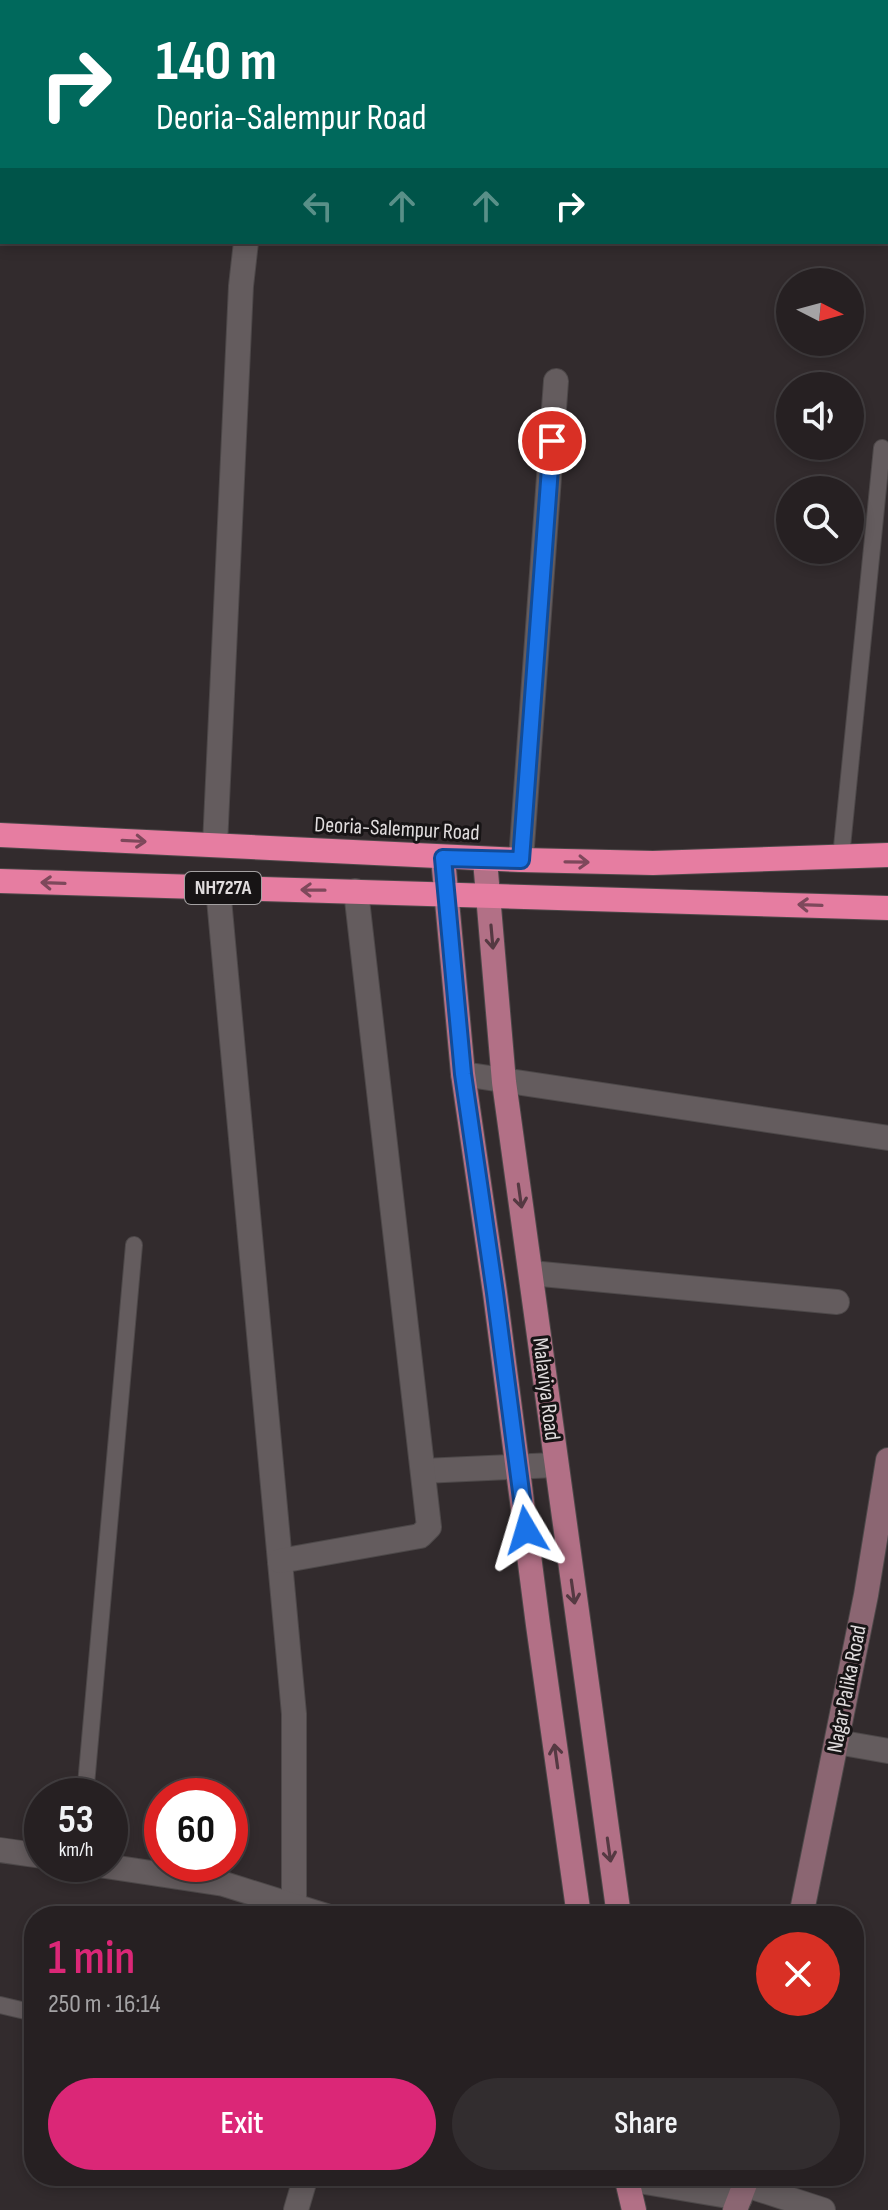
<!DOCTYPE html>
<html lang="en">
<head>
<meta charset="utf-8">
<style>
  :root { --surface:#262022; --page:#322d2f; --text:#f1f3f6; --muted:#a4a3a5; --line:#423e40; --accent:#db2777 }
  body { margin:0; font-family:"Sofia Sans Condensed",sans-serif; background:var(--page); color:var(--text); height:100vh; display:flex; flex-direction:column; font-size:30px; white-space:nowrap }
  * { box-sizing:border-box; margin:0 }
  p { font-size:26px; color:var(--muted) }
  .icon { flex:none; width:44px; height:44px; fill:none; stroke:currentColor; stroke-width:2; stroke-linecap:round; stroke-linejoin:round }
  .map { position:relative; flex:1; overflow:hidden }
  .drawer { position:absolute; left:24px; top:1906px; width:840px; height:280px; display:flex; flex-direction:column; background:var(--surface); border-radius:32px; box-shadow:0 4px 12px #0003,0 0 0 2px var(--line) }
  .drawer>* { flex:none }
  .top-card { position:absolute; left:0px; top:0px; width:888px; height:244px; box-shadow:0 4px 12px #0003,0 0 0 2px var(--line); background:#00695c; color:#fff; overflow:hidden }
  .needle { width:52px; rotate:96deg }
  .fabs { position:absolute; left:776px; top:268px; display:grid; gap:16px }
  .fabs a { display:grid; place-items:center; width:88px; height:88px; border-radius:50%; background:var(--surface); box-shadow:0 4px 12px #0003,0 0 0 2px var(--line); font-size:40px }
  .speed { position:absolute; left:24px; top:1778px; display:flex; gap:16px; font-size:40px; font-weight:700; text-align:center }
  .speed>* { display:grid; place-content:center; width:104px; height:104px; border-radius:50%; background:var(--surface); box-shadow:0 4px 12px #0003,0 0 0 2px var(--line); line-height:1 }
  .speed small { font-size:20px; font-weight:400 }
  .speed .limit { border:12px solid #d22; background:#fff; color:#111 }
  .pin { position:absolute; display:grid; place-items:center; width:68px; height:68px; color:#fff; margin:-34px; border:4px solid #fff; border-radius:50%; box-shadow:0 2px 8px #0007 }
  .me { position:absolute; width:88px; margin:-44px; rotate:353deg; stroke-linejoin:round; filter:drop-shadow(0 0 6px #0008) }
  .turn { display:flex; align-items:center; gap:28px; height:168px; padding:0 24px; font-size:36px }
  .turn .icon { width:104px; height:104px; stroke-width:2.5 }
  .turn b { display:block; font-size:56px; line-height:68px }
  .lanes { display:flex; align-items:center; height:76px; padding:0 24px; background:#0003; justify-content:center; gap:40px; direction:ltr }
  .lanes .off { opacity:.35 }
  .round { display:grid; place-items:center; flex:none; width:84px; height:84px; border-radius:42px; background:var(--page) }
  .headline { display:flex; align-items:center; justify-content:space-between; height:136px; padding:0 24px }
  h1 { font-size:48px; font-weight:600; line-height:60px; color:var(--accent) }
  .button { display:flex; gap:16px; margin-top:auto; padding:16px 24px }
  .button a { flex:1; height:92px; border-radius:48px; background:var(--accent); color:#fff; font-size:32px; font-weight:600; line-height:92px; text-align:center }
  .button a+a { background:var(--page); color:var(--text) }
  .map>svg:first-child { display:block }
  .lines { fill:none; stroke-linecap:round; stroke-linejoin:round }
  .lane-casing { stroke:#4d4849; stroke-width:18 }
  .street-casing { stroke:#4d4849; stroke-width:26 }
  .secondary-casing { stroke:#4d4849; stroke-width:26 }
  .primary-casing { stroke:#4d4849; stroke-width:26 }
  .highway-casing { stroke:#4d4849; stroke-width:26 }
  .lane { stroke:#645c5e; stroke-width:16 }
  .street { stroke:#645c5e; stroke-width:24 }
  .secondary { stroke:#8b6672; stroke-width:24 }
  .primary { stroke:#b27086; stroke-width:24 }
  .highway { stroke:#e67da1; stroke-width:24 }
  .oneway { stroke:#7e485b }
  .oneway2 { stroke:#553942 }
  .route-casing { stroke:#114b97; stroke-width:20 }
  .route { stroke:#1a73e8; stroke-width:14 }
  .labels { text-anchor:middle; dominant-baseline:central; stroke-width:6; stroke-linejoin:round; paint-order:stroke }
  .shield { fill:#171415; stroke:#a4a1a2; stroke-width:2 }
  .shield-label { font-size:20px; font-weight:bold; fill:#e1ddde }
  .street-label { font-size:22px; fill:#e1ddde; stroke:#171415 }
</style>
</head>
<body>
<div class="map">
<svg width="888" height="2210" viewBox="0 0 888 2210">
  <rect width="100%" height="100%" fill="#322b2d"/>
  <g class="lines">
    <defs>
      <g id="lane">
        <polyline points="841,857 882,448"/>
        <polyline points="85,1796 134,1245"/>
        <polyline points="0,2005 34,2013"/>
      </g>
      <g id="street">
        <polyline points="137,2 138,0"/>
        <polyline points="300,2 300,0"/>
        <polyline points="790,2 791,0"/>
        <polyline points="886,52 888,52"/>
        <polyline points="0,130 2,131"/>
        <polyline points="215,845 241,286 246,242"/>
        <polyline points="521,860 556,381"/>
        <polyline points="218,888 294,1714 294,1905"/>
        <polyline points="463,1074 888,1138"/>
        <polyline points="531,1273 837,1302"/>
        <polyline points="423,1471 555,1465"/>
        <polyline points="280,1561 420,1536 429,1527 356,891"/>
        <polyline points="837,1742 888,1751"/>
        <polyline points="0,1850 42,1856"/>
        <polyline points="92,1864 224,1884 326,1916"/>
        <polyline points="645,2182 740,2198"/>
        <polyline points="746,2185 823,2210"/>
        <polyline points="296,2210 306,2176"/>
      </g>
      <g id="secondary">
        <polyline points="801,1916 866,1595 888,1460"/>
        <polyline points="735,2210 748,2176"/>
      </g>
      <g id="primary">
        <polyline points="443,858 463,1074 495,1293 538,1625 579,1916"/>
        <polyline points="485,860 504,1082 619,1916"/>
        <polyline points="626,2176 634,2210"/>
      </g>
      <g id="highway">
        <polyline points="0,835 521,860 653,863 888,855"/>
        <polyline points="0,881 888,908"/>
      </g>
    </defs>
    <use href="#lane" class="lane-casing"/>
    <use href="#street" class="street-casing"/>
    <use href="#secondary" class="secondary-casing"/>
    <use href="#primary" class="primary-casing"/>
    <use href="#highway" class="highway-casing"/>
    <use href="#lane" class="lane"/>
    <use href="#street" class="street"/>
    <use href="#secondary" class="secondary"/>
    <use href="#primary" class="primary"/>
    <use href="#highway" class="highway"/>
  </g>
  <defs><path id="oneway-shaft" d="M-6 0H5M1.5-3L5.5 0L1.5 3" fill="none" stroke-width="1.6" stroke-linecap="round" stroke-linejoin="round" transform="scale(2)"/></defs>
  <g class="oneway">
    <use href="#oneway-shaft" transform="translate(134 841) rotate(3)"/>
    <use href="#oneway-shaft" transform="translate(577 862) rotate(1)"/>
    <use href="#oneway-shaft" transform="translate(53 883) rotate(-178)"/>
    <use href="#oneway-shaft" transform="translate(313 890) rotate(-179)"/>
    <use href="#oneway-shaft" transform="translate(810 905) rotate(-178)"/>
  </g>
  <g class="oneway2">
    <use href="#oneway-shaft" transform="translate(492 937) rotate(85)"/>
    <use href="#oneway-shaft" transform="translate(520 1196) rotate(82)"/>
    <use href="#oneway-shaft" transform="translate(573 1592) rotate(82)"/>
    <use href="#oneway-shaft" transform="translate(556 1756) rotate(-98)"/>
    <use href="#oneway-shaft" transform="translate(609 1850) rotate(82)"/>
  </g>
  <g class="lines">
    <defs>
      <polyline id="route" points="526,1530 495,1293 463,1074 443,858 521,860 552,441"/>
    </defs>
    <use href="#route" class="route-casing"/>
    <use href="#route" class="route"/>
  </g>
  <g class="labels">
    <rect class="shield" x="185" y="872" width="76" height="32" rx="6"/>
    <g class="shield-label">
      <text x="223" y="888">NH727A</text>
    </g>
    <g class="street-label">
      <text transform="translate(397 829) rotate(3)">Deoria-Salempur Road</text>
      <text transform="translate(546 1389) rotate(83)">Malaviya Road</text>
      <text transform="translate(847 1689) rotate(-79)">Nagar Palika Road</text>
    </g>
  </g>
</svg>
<div class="fabs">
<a><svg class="needle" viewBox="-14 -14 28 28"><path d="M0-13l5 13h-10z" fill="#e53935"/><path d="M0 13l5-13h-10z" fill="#a4a3a5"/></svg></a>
<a><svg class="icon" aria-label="sound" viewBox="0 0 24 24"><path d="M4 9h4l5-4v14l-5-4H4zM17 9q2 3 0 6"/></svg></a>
<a><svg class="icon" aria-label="search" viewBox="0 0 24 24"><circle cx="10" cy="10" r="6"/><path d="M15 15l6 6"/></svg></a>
</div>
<div class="speed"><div>53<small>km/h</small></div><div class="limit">60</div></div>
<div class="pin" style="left:552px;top:441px;background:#d93025"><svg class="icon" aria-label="arrive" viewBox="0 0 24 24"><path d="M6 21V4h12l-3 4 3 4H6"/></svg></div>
<svg class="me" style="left:526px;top:1530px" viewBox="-20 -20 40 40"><path d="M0-17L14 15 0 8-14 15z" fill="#1a73e8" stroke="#fff" stroke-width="4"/></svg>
<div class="top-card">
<div class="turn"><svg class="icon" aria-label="right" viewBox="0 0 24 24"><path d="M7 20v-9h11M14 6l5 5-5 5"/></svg><div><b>140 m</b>Deoria-Salempur Road</div></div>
<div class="lanes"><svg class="icon off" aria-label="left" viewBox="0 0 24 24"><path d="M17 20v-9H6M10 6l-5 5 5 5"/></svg><svg class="icon off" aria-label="ahead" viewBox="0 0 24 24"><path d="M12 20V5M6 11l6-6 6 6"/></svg><svg class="icon off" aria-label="ahead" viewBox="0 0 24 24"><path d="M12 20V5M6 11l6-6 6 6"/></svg><svg class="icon" aria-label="right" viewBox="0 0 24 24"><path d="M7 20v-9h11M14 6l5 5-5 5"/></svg></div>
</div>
<section class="drawer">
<div class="headline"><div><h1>1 min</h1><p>250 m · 16:14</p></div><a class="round" style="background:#d93025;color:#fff"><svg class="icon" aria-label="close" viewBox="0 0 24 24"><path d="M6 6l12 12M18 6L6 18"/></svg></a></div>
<div class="button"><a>Exit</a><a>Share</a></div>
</section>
</div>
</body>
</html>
